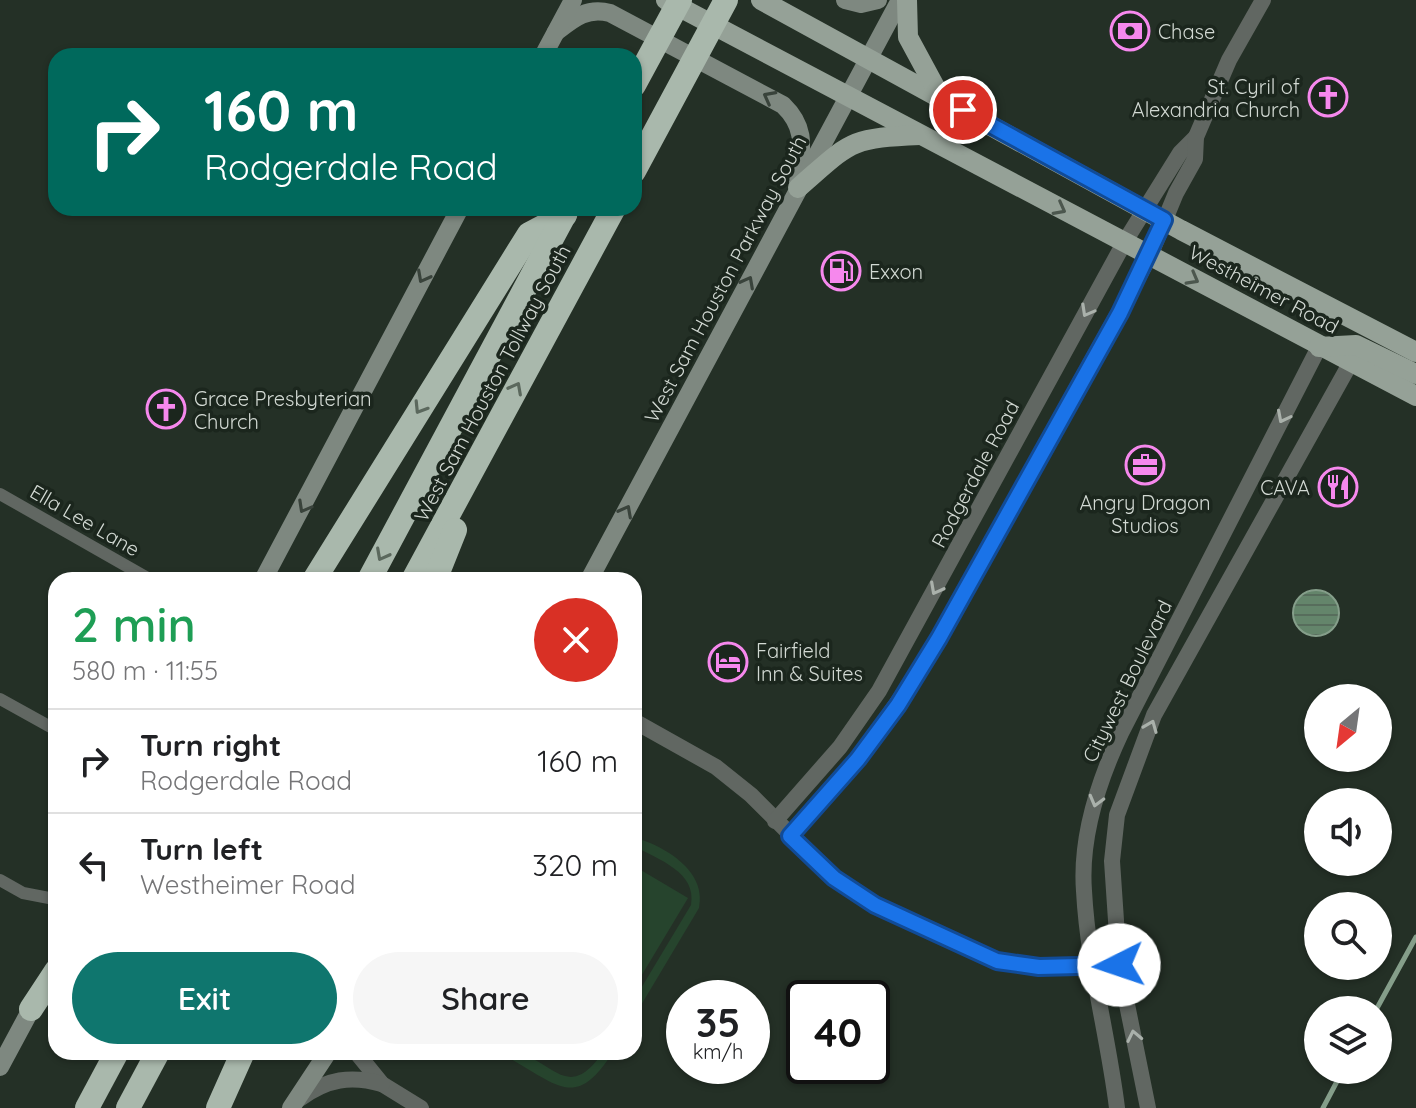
<!DOCTYPE html>
<html lang="en">
<head>
<meta charset="utf-8">
<style>
  :root { --surface:#fff; --page:#f6f6f6; --text:#202124; --muted:#757577; --line:#e0e0e0; --accent:#0f766e }
  body { margin:0; font-family:Quicksand,sans-serif; background:var(--page); color:var(--text); height:100vh; display:flex; flex-direction:column; font-size:30px; white-space:nowrap }
  * { box-sizing:border-box; margin:0 }
  p { font-size:26px; color:var(--muted) }
  .icon { flex:none; width:44px; height:44px; fill:none; stroke:currentColor; stroke-width:2; stroke-linecap:round; stroke-linejoin:round }
  .map { position:relative; flex:1; overflow:hidden }
  .drawer { position:absolute; left:48px; top:572px; width:594px; height:488px; display:flex; flex-direction:column; background:var(--surface); border-radius:24px; box-shadow:0 2px 6px #0004 }
  .drawer>* { flex:none }
  .top-card { position:absolute; left:48px; top:48px; width:594px; height:168px; border-radius:24px; box-shadow:0 2px 6px #0004; background:#00695c; color:#fff; overflow:hidden }
  .needle { width:52px; rotate:209deg }
  .buttons { position:absolute; left:1304px; top:684px; display:grid; gap:16px }
  .buttons a { display:grid; place-items:center; width:88px; height:88px; border-radius:50%; background:var(--surface); box-shadow:0 2px 6px #0004; font-size:40px }
  .speed { position:absolute; left:666px; top:980px; display:flex; gap:16px; font-size:40px; font-weight:700; text-align:center }
  .speed>* { display:grid; place-content:center; width:104px; height:104px; border-radius:50%; background:var(--surface); box-shadow:0 2px 6px #0004; line-height:1 }
  .speed small { font-size:20px; font-weight:400 }
  .speed .limit { border:4px solid #111; border-radius:12px; background:#fff; color:#111 }
  .pin { position:absolute; display:grid; place-items:center; width:68px; height:68px; color:#fff; margin:-34px; border:4px solid #fff; border-radius:50%; box-shadow:0 2px 8px #0007 }
  .me { position:absolute; width:88px; margin:-44px; rotate:266deg; stroke-linejoin:round; filter:drop-shadow(0 0 6px #0008) }
  .turn { display:flex; align-items:center; gap:28px; height:168px; padding:0 24px; font-size:36px }
  .turn .icon { width:104px; height:104px; stroke-width:2.5 }
  .turn b { display:block; font-size:56px; line-height:68px }
  .round { display:grid; place-items:center; flex:none; width:84px; height:84px; border-radius:42px; background:var(--page) }
  .overview { display:flex; align-items:center; justify-content:space-between; height:136px; padding:0 24px }
  h1 { font-size:48px; font-weight:600; line-height:60px; color:#1e9e55 }
  .primary-button { display:flex; gap:16px; margin-top:auto; padding:16px 24px }
  .primary-button a { flex:1; height:92px; border-radius:48px; background:var(--accent); color:#fff; font-size:32px; font-weight:600; line-height:92px; text-align:center }
  .primary-button a+a { background:var(--page); color:var(--text) }
  ul { padding:0; list-style:none }
  li { display:flex; align-items:center; gap:24px; height:104px; padding:0 24px; border-top:2px solid var(--line) }
  li div { flex:1 }
  li b { display:block; font-size:30px }
  li em { font-style:normal }
  .map>svg:first-child { display:block }
  .garden { fill:#26442d }
  .water { fill:url(#water-rules); stroke:#859e8a; stroke-width:2 }
  .lines { fill:none; stroke-linecap:round; stroke-linejoin:round }
  .stream { stroke:#859e8a; stroke-width:5 }
  .minor { stroke:#616762; stroke-width:12 }
  .tertiary { stroke:#616762; stroke-width:16 }
  .secondary { stroke:#7e8880; stroke-width:18 }
  .primary { stroke:#95a197; stroke-width:20 }
  .motorway { stroke:#a9b8ac; stroke-width:24 }
  .oneway { stroke:#39433b }
  .oneway2 { stroke:#4c574e }
  .oneway3 { stroke:#aab1ab }
  .oneway4 { stroke:#5b685d }
  .route-casing { stroke:#114b97; stroke-width:20 }
  .route { stroke:#1a73e8; stroke-width:14 }
  .labels { text-anchor:middle; dominant-baseline:central; stroke-width:7; stroke-linejoin:round; paint-order:stroke }
  .poi-label { font-size:20px; fill:#d2d9d3; stroke:#1b261d; text-anchor:start }
  .street-label { font-size:20px; fill:#d2d9d3; stroke:#1b261d }
</style>
</head>
<body>
<div class="map">
<svg width="1416" height="1108" viewBox="0 0 1416 1108">
  <defs>
    <pattern id="water-rules" width="6" height="5" patternUnits="userSpaceOnUse" patternTransform="scale(2)"><rect width="6" height="5" fill="#64856b"/><path d="M0 2.5h6" fill="none" stroke="#576d5c"/></pattern>
  </defs>
  <rect width="100%" height="100%" fill="#243026"/>
  <g class="garden">
    <path d="M634,837C666,847 707,871 699,908L634,1017V1000L691,905C697,872 659,860 634,846Z"/>
    <polygon points="634,866 688,898 634,988"/>
    <path d="M506,1052C551,1052 565,1108 603,1052H613C577,1108 561,1088 511,1059Z"/>
  </g>
  <circle class="water" cx="1316" cy="613" r="23"/>
  <g class="lines">
    <g class="stream">
      <polyline points="1376,1010 1416,937"/>
      <polyline points="1323,1108 1343,1070"/>
    </g>
    <g class="minor">
      <polyline points="0,494 151,580"/>
      <polyline points="0,699 56,730"/>
      <polyline points="0,880 23,893 49,898 56,894"/>
    </g>
    <g class="tertiary">
      <polyline points="634,721 716,767 751,795 834,878 875,905 997,961 1039,967 1119,965"/>
      <polyline points="775,821 840,747 879,691 1124,243 1180,153 1196,137"/>
      <polyline points="790,836 858,759 920,670 1150,256 1176,193 1195,159 1196,137 1229,60 1263,0"/>
      <polyline points="356,1052 382,1084 421,1108"/>
      <path d="M301,1098C327,1079 351,1075 382,1084"/>
      <path d="M1117,1108C1108,1035 1088,965 1084,891C1080,838 1099,780 1121,733L1319,347"/>
      <polyline points="1148,1108 1119,965 1112,861 1117,815 1154,715 1351,362"/>
    </g>
    <g class="secondary">
      <polyline points="845,0 861,4 878,0"/>
      <path d="M556,32C574,18 587,7 610,13L783,105C808,129 801,150 798,182"/>
      <polyline points="543,56 573,0"/>
      <polyline points="263,580 460,208"/>
      <polyline points="589,580 900,0"/>
      <polyline points="0,1067 36,1000"/>
      <polyline points="291,1108 328,1052"/>
    </g>
    <g class="primary">
      <polyline points="666,0 1416,396"/>
      <polyline points="761,0 1181,230 1416,352"/>
      <polyline points="907,0 908,37 941,98"/>
      <path d="M798,188C851,142 848,138 920,135"/>
      <polyline points="1319,347 1356,345 1416,374"/>
    </g>
    <g class="motorway">
      <polyline points="634,85 680,0"/>
      <polyline points="634,171 726,0"/>
      <polyline points="314,580 529,234 565,215"/>
      <polyline points="369,580 566,212"/>
      <polyline points="413,580 614,208"/>
      <polyline points="435,580 455,530"/>
      <polyline points="31,1009 56,971"/>
      <polyline points="87,1108 117,1052"/>
      <polyline points="128,1108 158,1052"/>
      <polyline points="218,1108 243,1052"/>
    </g>
  </g>
  <defs><path id="oneway-chevron" d="M-2-3.5L2.5 0L-2 3.5" fill="none" stroke-width="1.6" stroke-linecap="round" stroke-linejoin="round" transform="scale(2)"/></defs>
  <g class="oneway">
    <use href="#oneway-chevron" transform="translate(769 97) rotate(-152)"/>
    <use href="#oneway-chevron" transform="translate(423 277) rotate(118)"/>
    <use href="#oneway-chevron" transform="translate(748 282) rotate(-62)"/>
    <use href="#oneway-chevron" transform="translate(304 507) rotate(119)"/>
    <use href="#oneway-chevron" transform="translate(626 511) rotate(-62)"/>
  </g>
  <g class="oneway2">
    <use href="#oneway-chevron" transform="translate(1060 209) rotate(28)"/>
    <use href="#oneway-chevron" transform="translate(1193 279) rotate(29)"/>
  </g>
  <g class="oneway3">
    <use href="#oneway-chevron" transform="translate(1087 311) rotate(119)"/>
    <use href="#oneway-chevron" transform="translate(1283 417) rotate(117)"/>
    <use href="#oneway-chevron" transform="translate(936 589) rotate(118)"/>
    <use href="#oneway-chevron" transform="translate(1151 726) rotate(-68)"/>
    <use href="#oneway-chevron" transform="translate(1096 801) rotate(105)"/>
    <use href="#oneway-chevron" transform="translate(1134 1036) rotate(-102)"/>
  </g>
  <g class="oneway4">
    <use href="#oneway-chevron" transform="translate(516 388) rotate(-62)"/>
    <use href="#oneway-chevron" transform="translate(420 408) rotate(122)"/>
    <use href="#oneway-chevron" transform="translate(382 555) rotate(118)"/>
  </g>
  <g class="lines">
    <defs>
      <polyline id="route" points="963,110 1164,220 1120,313 939,638 898,705 858,759 790,836 834,878 875,905 997,961 1039,967 1119,965"/>
    </defs>
    <use href="#route" class="route-casing"/>
    <use href="#route" class="route"/>
  </g>
  <defs>
    <symbol id="bank-ring" viewBox="-11 -11 22 22"><circle r="9.5" fill="#1b261d" stroke="#f688ed" stroke-width="1.5"/><path d="M-6-4H6V4H-6ZM0-2.3a2.3 2.3 0 1 0 0 4.6a2.3 2.3 0 1 0 0-4.6Z" fill="#f688ed"/></symbol>
    <symbol id="church-ring" viewBox="-11 -11 22 22"><circle r="9.5" fill="#1b261d" stroke="#f688ed" stroke-width="1.5"/><path d="M-1.2-6h2.4v3.5h3.3v2.4h-3.3V6h-2.4V-.1h-3.3v-2.4h3.3Z" fill="#f688ed"/></symbol>
    <symbol id="fuel-ring" viewBox="-11 -11 22 22"><circle r="9.5" fill="#1b261d" stroke="#f688ed" stroke-width="1.5"/><path d="M-5.5-6h7V0h2V4h1.3V-2.5L3-4.5l.8-.8L6-3V5H2.5V1h-1V6h-7ZM-4.2-4.7v3.2H.2V-4.7Z" fill="#f688ed"/></symbol>
    <symbol id="office-ring" viewBox="-11 -11 22 22"><circle r="9.5" fill="#1b261d" stroke="#f688ed" stroke-width="1.5"/><path d="M-6-3h4V-5.5h4V-3h4V5H-6ZM-1-4.5V-3h2v-1.5ZM-6 0V1H6V0Z" fill="#f688ed"/></symbol>
    <symbol id="restaurant-ring" viewBox="-11 -11 22 22"><circle r="9.5" fill="#1b261d" stroke="#f688ed" stroke-width="1.5"/><path d="M-5-6h1v4h1v-4h1v4h1v-4h1v5L-1.5 .5V6h-2V.5L-5-1ZM5-6V6H3V1.5H1.5Q1.5-4 5-6Z" fill="#f688ed"/></symbol>
    <symbol id="hotel-ring" viewBox="-11 -11 22 22"><circle r="9.5" fill="#1b261d" stroke="#f688ed" stroke-width="1.5"/><path d="M-6-4.5h1.5V1H6V5H4.5V3h-9V5H-6ZM-4 0a1.8 1.8 0 1 1 3.6 0ZM.5 0V-2.5h3Q6-2.5 6 0Z" fill="#f688ed"/></symbol>
  </defs>
  <g fill-rule="evenodd">
    <use href="#bank-ring" x="1108" y="9" width="44" height="44"/>
    <use href="#church-ring" x="1306" y="75" width="44" height="44"/>
    <use href="#fuel-ring" x="819" y="249" width="44" height="44"/>
    <use href="#church-ring" x="144" y="387" width="44" height="44"/>
    <use href="#office-ring" x="1123" y="443" width="44" height="44"/>
    <use href="#restaurant-ring" x="1316" y="465" width="44" height="44"/>
    <use href="#hotel-ring" x="706" y="640" width="44" height="44"/>
  </g>
  <g class="labels">
    <g class="poi-label">
      <text x="1158" y="31">Chase</text>
      <text x="1300" y="86" text-anchor="end">St. Cyril of<tspan x="1300" dy="23">Alexandria Church</tspan></text>
      <text x="869" y="271">Exxon</text>
      <text x="194" y="398">Grace Presbyterian<tspan x="194" dy="23">Church</tspan></text>
      <text x="1310" y="487" text-anchor="end">CAVA</text>
      <text x="1145" y="502" text-anchor="middle">Angry Dragon<tspan x="1145" dy="23">Studios</tspan></text>
      <text x="756" y="650">Fairfield<tspan x="756" dy="23">Inn &amp; Suites</tspan></text>
    </g>
    <g class="street-label">
      <text transform="translate(725 279) rotate(-62)">West Sam Houston Parkway South</text>
      <text transform="translate(1264 289) rotate(28)">Westheimer Road</text>
      <text transform="translate(492 383) rotate(-62)">West Sam Houston Tollway South</text>
      <text transform="translate(975 474) rotate(-62)">Rodgerdale Road</text>
      <text transform="translate(85 520) rotate(30)">Ella Lee Lane</text>
      <text transform="translate(1127 681) rotate(-64)">Citywest Boulevard</text>
    </g>
  </g>
</svg>
<div class="buttons">
<a><svg class="needle" viewBox="-14 -14 28 28"><path d="M0-13l5 13h-10z" fill="#e53935"/><path d="M0 13l5-13h-10z" fill="#757577"/></svg></a>
<a><svg class="icon" aria-label="sound" viewBox="0 0 24 24"><path d="M4 9h4l5-4v14l-5-4H4zM17 9q2 3 0 6"/></svg></a>
<a><svg class="icon" aria-label="search" viewBox="0 0 24 24"><circle cx="10" cy="10" r="6"/><path d="M15 15l6 6"/></svg></a>
<a><svg class="icon" aria-label="layers" viewBox="0 0 24 24"><path d="M12 4l9 5-9 5-9-5zM3 14l9 5 9-5"/></svg></a>
</div>
<div class="speed"><div>35<small>km/h</small></div><div class="limit">40</div></div>
<div class="pin" style="left:963px;top:110px;background:#d93025"><svg class="icon" aria-label="arrive" viewBox="0 0 24 24"><path d="M6 21V4h12l-3 4 3 4H6"/></svg></div>
<svg class="me" style="left:1119px;top:965px" viewBox="-20 -20 40 40"><circle r="19" fill="#fff"/><path d="M0-13L10 11 0 6-10 11z" fill="#1a73e8"/></svg>
<div class="top-card">
<div class="turn"><svg class="icon" aria-label="right" viewBox="0 0 24 24"><path d="M7 20v-9h11M14 6l5 5-5 5"/></svg><div><b>160 m</b>Rodgerdale Road</div></div>
</div>
<section class="drawer">
<div class="overview"><div><h1>2 min</h1><p>580 m · 11:55</p></div><a class="round" style="background:#d93025;color:#fff"><svg class="icon" aria-label="close" viewBox="0 0 24 24"><path d="M6 6l12 12M18 6L6 18"/></svg></a></div>
<ul>
<li><svg class="icon" aria-label="right" viewBox="0 0 24 24"><path d="M7 20v-9h11M14 6l5 5-5 5"/></svg><div><b>Turn right</b><p>Rodgerdale Road</p></div><em>160 m</em></li>
<li><svg class="icon" aria-label="left" viewBox="0 0 24 24"><path d="M17 20v-9H6M10 6l-5 5 5 5"/></svg><div><b>Turn left</b><p>Westheimer Road</p></div><em>320 m</em></li>
</ul>
<div class="primary-button"><a>Exit</a><a>Share</a></div>
</section>
</div>
</body>
</html>
